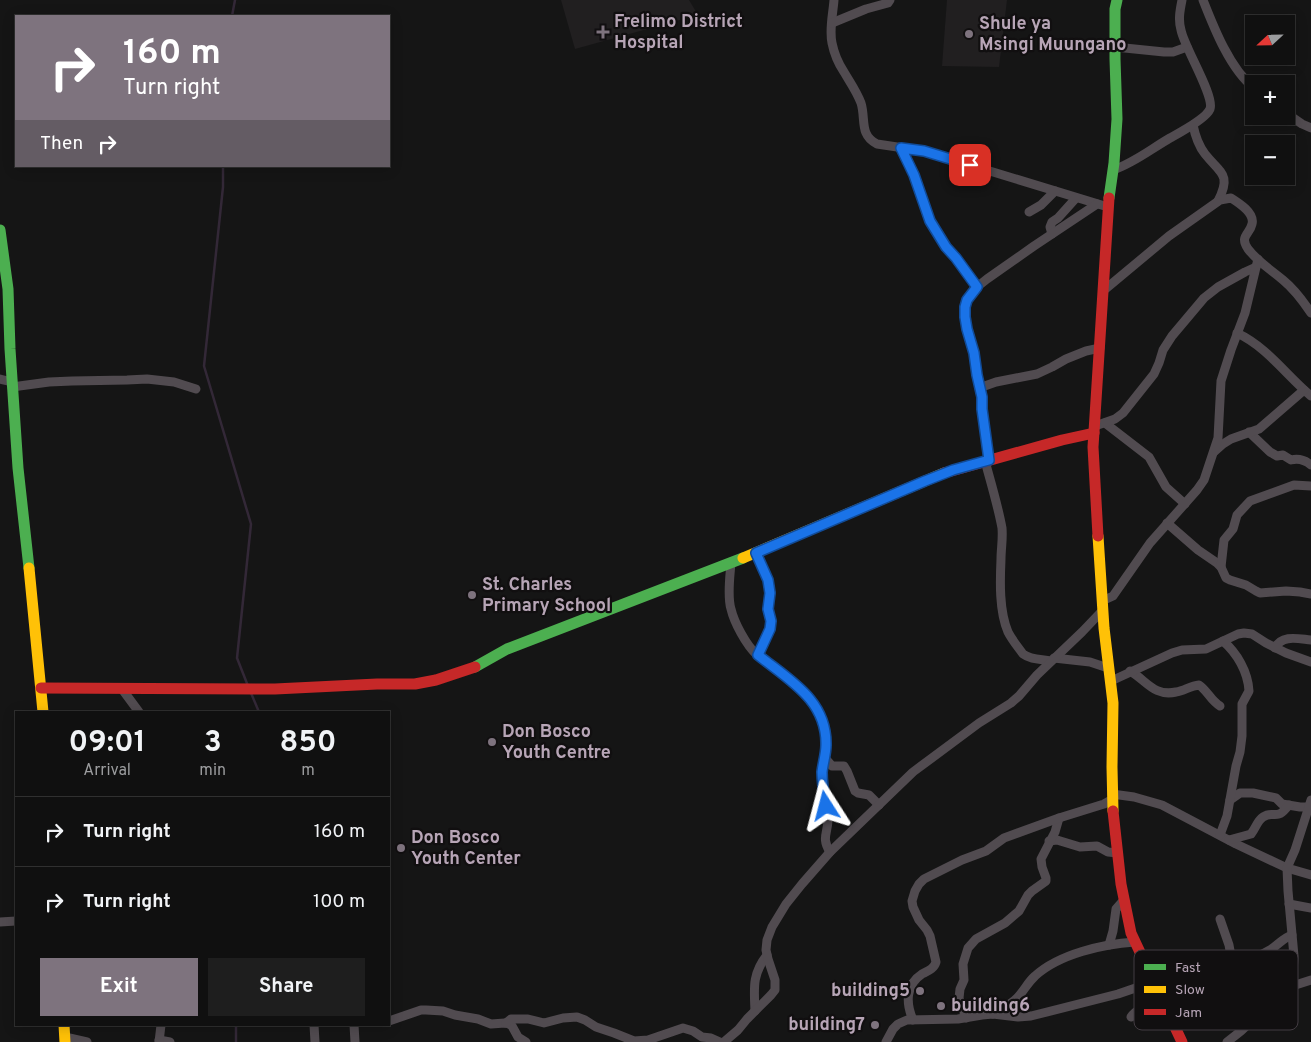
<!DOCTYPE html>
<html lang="en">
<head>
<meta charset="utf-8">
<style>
  :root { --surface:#101010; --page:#1e1e1e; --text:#f1f3f6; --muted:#9c9d9f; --line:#303030; --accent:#7e737e }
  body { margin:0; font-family:Overpass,sans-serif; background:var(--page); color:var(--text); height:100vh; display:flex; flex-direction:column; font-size:19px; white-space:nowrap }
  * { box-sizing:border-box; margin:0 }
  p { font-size:16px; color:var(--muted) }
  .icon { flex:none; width:28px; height:28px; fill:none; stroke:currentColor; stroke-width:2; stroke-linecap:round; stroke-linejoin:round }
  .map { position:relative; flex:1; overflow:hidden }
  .side { position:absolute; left:15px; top:711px; width:375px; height:315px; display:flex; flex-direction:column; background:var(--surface); border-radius:0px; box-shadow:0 2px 12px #0003,0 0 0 1px var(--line) }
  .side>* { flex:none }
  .top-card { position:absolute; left:15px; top:15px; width:375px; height:152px; border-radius:0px; box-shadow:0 2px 12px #0003,0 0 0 1px var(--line); background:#7e737e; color:#fff; overflow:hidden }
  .needle { width:32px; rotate:248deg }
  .controls { position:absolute; left:1245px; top:15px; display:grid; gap:10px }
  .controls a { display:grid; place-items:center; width:50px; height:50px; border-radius:0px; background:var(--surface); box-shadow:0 2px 12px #0003,0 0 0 1px var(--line); font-size:25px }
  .pin { position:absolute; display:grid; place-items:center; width:42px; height:42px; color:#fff; margin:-21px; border-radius:10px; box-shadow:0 2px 8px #0006 }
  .me { position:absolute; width:55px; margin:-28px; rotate:351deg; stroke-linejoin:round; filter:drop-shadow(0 0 4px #0008) }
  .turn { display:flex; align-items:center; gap:18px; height:105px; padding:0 25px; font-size:22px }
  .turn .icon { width:65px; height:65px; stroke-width:2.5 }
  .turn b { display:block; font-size:35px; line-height:42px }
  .then { display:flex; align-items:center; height:48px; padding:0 25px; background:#0003; gap:10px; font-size:19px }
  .eta { display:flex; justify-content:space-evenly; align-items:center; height:85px; text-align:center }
  .eta b { font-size:30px; font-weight:700; line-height:35px }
  .primary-button { display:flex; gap:10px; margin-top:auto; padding:10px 25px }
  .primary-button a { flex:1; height:58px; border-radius:0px; background:var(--accent); color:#fff; font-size:20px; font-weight:700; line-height:58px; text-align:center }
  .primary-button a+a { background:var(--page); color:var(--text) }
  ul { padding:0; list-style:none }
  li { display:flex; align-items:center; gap:15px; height:70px; padding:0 25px; border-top:1px solid var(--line) }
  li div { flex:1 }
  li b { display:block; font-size:19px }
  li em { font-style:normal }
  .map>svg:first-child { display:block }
  .built { fill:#211f20 }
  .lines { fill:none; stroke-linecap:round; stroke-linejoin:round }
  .stream { stroke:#332837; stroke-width:2.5 }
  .street { stroke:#514b50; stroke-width:9 }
  .fast { stroke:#4caf50; stroke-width:11 }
  .slow { stroke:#ffc107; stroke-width:11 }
  .jam { stroke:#c62828; stroke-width:11 }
  .route-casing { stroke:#114b97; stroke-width:12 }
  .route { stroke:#1a73e8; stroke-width:9 }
  .poi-dot { fill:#7e737e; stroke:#110f10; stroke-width:2 }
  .labels { text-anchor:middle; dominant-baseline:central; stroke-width:4.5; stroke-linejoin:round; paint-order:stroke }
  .poi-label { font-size:18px; font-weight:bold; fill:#b7a5b6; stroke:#110f10; text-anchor:start }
  .key { fill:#110f10; stroke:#433c42; stroke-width:1 }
  .key-label { font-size:14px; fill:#b7a5b6 }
</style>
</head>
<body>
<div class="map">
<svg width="1311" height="1042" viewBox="0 0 1311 1042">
  <rect width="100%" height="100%" fill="#151515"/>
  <g class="built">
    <polygon points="561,0 689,0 698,15 575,49"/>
    <polygon points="947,0 1007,0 999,67 942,66"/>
  </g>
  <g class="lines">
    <g class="stream">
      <polyline points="232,16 235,0"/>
      <polyline points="223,166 223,187 204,366 251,524 237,658 248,686"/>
      <polyline points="251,693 259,712"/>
      <polyline points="236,1042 236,1025"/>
    </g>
    <g class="street">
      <path d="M834,0C833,14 829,29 832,43C834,53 838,63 844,72C850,82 857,92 861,103C866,119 859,135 877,144L924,151L1108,207"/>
      <path d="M1203,0C1214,28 1230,69 1254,88"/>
      <polyline points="832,23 866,9 888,3 890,0"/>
      <polyline points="1115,47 1164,52 1173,52 1187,47"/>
      <polyline points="1286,113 1302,124 1311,128"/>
      <path d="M1193,125C1195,135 1198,145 1205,154C1220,173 1232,174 1218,201"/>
      <polyline points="901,148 914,175 930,221 946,247 956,258 977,287"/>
      <path d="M1113,170C1134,163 1151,149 1170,138C1179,133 1206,119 1210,109C1215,96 1184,47 1181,30C1178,20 1180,10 1182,0"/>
      <polyline points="1029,212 1041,205 1055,191"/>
      <polyline points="1052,234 1050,227 1052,222 1058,218 1076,198"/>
      <path d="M1103,291L1169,236L1220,200L1231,198C1239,203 1255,213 1252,224C1250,234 1239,236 1248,249C1257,261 1271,270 1283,280C1294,289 1303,301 1311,313"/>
      <path d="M1237,333C1267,347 1286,375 1311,396"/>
      <polyline points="0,379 12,382"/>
      <polyline points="12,387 49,382 72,381 127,380 147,379 174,382 196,389"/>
      <polyline points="979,388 996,382 1037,374 1052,367 1066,359 1086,351 1100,348"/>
      <polyline points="1105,423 1149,457 1166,487 1185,504"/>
      <polyline points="1095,426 1115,419 1123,413 1154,374 1159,363 1163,350 1172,336 1204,298 1218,287 1245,272 1256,267"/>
      <path d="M1249,432L1270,452L1277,456L1283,455L1291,460C1299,458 1305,460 1311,465"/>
      <polyline points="1214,452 1223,444 1231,439 1259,429 1304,390"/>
      <polyline points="989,460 982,409 981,393 978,383 974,353 967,329 965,317 965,307 967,300 977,287 987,279 1034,246 1097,204"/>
      <path d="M985,461C991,483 998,506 1002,528C1003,539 1001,549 1001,559C1000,581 999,611 1008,632C1012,640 1018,647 1023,654C1031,660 1041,659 1051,661"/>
      <polyline points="1167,523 1198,550 1217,563 1221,567 1226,578 1230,580 1246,585 1256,591 1260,593 1286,591 1300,592 1311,594"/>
      <polyline points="756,553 768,580 771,593 767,609 771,621 770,629 758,655"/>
      <path d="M731,563C730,576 727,596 731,609C734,622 746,645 757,655C766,663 777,670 787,678C800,688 814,699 820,714C831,739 822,757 823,782C823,794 828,807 828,819C828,833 821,838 830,852"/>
      <polyline points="1221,567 1224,540 1233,529 1237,515 1250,501 1294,485 1311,486"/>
      <polyline points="1102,601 1113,596 1150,543 1197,490 1204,480 1218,438 1221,381 1231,350 1245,313 1258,259"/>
      <path d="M1275,648C1282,634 1299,639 1311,640"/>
      <polyline points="1054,658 1090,662 1108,668"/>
      <path d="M1130,671C1146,680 1154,697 1176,692C1184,691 1190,686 1199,685C1207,690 1211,701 1220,706"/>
      <polyline points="1111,681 1172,653 1182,650 1206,649 1238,634 1244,633 1252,634 1266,643 1286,653 1311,662"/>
      <polyline points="122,689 139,712"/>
      <polyline points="825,758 832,766 844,766 847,771 855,791 858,793 869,795 879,805"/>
      <polyline points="1112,794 1134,797 1162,805 1236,844 1287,868 1311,875"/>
      <polyline points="1230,800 1240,793 1253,793 1276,798 1282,804 1300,807 1309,807"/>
      <path d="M1220,835L1227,816L1236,766L1240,752L1242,736V704L1249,691C1248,672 1237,653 1223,641"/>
      <path d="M1229,840L1251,834C1256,828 1257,821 1263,817C1270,812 1273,816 1279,814C1283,813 1286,808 1289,805"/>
      <polyline points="1049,841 1057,840 1080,847 1097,846 1108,852 1118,853"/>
      <polyline points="1289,904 1311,908"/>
      <polyline points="1220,919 1229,945 1233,967"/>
      <polyline points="0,922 16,921"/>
      <polyline points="1109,945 1113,931 1116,909 1123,901"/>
      <polyline points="1286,988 1311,980"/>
      <polyline points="1162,1001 1169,1002 1186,1001"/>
      <path d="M755,1011C754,988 752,974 767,955"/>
      <path d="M993,1014C999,1010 1011,1004 1015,1000C1023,993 1027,983 1035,976C1059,954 1103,944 1135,942"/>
      <path d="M1131,1017C1138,1006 1152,1007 1163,1003"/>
      <polyline points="966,1018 959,998 960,989 964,980 963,964 968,948 976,939 1005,923 1019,911 1028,895 1032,891 1046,881 1046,878 1042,867 1041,859 1055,832 1059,818"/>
      <path d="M913,1020C906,1004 905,985 922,974C928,971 934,969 936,962L930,936L927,930L919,920L913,907L912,901L915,891L919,884L924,879L962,860L986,851L1004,838L1059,818L1104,804L1113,799"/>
      <polyline points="389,1021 421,1010 426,1010 443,1011 455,1015 478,1019 491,1024 505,1023 509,1024 512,1026 518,1037 526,1042"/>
      <polyline points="506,1023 511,1019 528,1019 544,1023 563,1018 577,1017 585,1020 596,1027 614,1033 634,1041 648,1040 683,1028 693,1031 702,1037 711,1038 720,1042"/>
      <polyline points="314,1025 315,1042"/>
      <polyline points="354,1025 355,1042"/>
      <path d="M1173,1025C1179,1013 1185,1000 1196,990C1217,971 1246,964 1270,950C1278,945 1283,938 1292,935"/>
      <polyline points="65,1037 87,1042"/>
      <polyline points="159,1040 170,1042"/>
      <polyline points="159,1042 161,1025"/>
      <polyline points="724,1042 738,1030 747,1019 771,995 775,990 775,980 768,959 766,950 767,940 772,927 786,904 802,884 830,852 913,772 979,723 1011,703 1019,696 1037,675 1082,632 1103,610"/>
      <polyline points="886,1042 893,1029 898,1024 907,1020 958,1019 982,1015 993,1014 1018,1017 1031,1016 1118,994 1153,982"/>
      <polyline points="1227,1042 1241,1031 1286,989 1293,974 1294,956 1288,891 1287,868 1295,850 1311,800"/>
    </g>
    <g class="fast">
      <polyline points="1109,198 1114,163 1117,119 1115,59 1115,9 1117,0"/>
      <polyline points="0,230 8,289 10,349 18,468 29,568"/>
      <polyline points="475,667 507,649 743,558"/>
    </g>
    <g class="slow">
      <polyline points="1098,536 1104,628 1113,703 1112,767 1113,811"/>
      <polyline points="743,558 944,473"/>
      <polyline points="29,568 43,712"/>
      <polyline points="64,1025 65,1042"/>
    </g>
    <g class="jam">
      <polyline points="944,473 1062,440 1094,433"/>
      <polyline points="1098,536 1093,447 1109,198"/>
      <polyline points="41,688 275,689 377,684 415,684 436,680 475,667"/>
      <polyline points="1113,811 1121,884 1131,933 1182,1042"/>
    </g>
  </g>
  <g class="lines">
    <defs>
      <path id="route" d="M826,806C824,795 822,783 822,772C823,763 826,754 826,745C827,700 789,680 758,655L770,629L771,621L768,609L770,593L768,580L756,553L925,481L953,470L989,460L982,409V397L977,375L974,353L967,329L965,317V307L967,300L977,287L956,258L946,247L930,221L914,175L901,148L924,151L970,165"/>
    </defs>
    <use href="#route" class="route-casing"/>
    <use href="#route" class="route"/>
  </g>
  <g class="poi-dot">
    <path d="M600.5 24.5h5v5h5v5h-5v5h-5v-5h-5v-5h5z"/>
    <circle cx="969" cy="34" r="5"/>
    <circle cx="472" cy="595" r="5"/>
    <circle cx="492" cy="742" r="5"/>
    <circle cx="401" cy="848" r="5"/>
    <circle cx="920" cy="991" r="5"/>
    <circle cx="941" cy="1006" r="5"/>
    <circle cx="875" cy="1025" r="5"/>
  </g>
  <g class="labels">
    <g class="poi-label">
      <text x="614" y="22">Frelimo District<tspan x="614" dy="21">Hospital</tspan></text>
      <text x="979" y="24">Shule ya<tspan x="979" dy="21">Msingi Muungano</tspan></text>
      <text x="482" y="585">St. Charles<tspan x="482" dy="21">Primary School</tspan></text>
      <text x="502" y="732">Don Bosco<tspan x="502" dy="21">Youth Centre</tspan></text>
      <text x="411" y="838">Don Bosco<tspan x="411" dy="21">Youth Center</tspan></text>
      <text x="910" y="991" text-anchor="end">building5</text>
      <text x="951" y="1006">building6</text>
      <text x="865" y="1025" text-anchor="end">building7</text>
    </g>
  </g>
  <rect x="1134" y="950" width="164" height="80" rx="8" class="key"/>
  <rect x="1144" y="964" width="22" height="6" fill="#4caf50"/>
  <rect x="1144" y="986" width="22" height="7" fill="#ffc107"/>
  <rect x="1144" y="1009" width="22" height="6" fill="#c62828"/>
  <g class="key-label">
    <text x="1175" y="972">Fast</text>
    <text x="1175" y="994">Slow</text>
    <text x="1175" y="1017">Jam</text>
  </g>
</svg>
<div class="controls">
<a><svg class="needle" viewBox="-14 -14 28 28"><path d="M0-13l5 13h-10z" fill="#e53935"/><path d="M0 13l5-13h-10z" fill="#9c9d9f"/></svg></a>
<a>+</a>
<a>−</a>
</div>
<div class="pin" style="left:970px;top:165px;background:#d93025"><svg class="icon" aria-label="arrive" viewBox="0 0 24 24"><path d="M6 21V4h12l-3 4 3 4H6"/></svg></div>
<svg class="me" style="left:826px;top:806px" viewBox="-20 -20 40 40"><path d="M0-17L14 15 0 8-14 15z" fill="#1a73e8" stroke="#fff" stroke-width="4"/></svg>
<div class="top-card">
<div class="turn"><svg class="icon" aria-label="right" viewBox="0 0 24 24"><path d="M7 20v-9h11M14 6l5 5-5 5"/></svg><div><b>160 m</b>Turn right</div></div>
<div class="then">Then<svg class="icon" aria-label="right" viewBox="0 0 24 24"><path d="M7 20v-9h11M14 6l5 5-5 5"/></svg></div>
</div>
<section class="side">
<div class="eta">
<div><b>09:01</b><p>Arrival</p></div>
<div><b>3</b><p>min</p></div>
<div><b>850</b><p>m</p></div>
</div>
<ul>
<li><svg class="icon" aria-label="right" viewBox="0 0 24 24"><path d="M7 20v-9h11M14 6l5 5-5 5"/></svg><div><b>Turn right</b></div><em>160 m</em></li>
<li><svg class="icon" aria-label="right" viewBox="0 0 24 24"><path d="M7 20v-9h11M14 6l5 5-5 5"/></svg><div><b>Turn right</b></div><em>100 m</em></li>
</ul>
<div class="primary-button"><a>Exit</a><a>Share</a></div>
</section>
</div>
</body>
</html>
